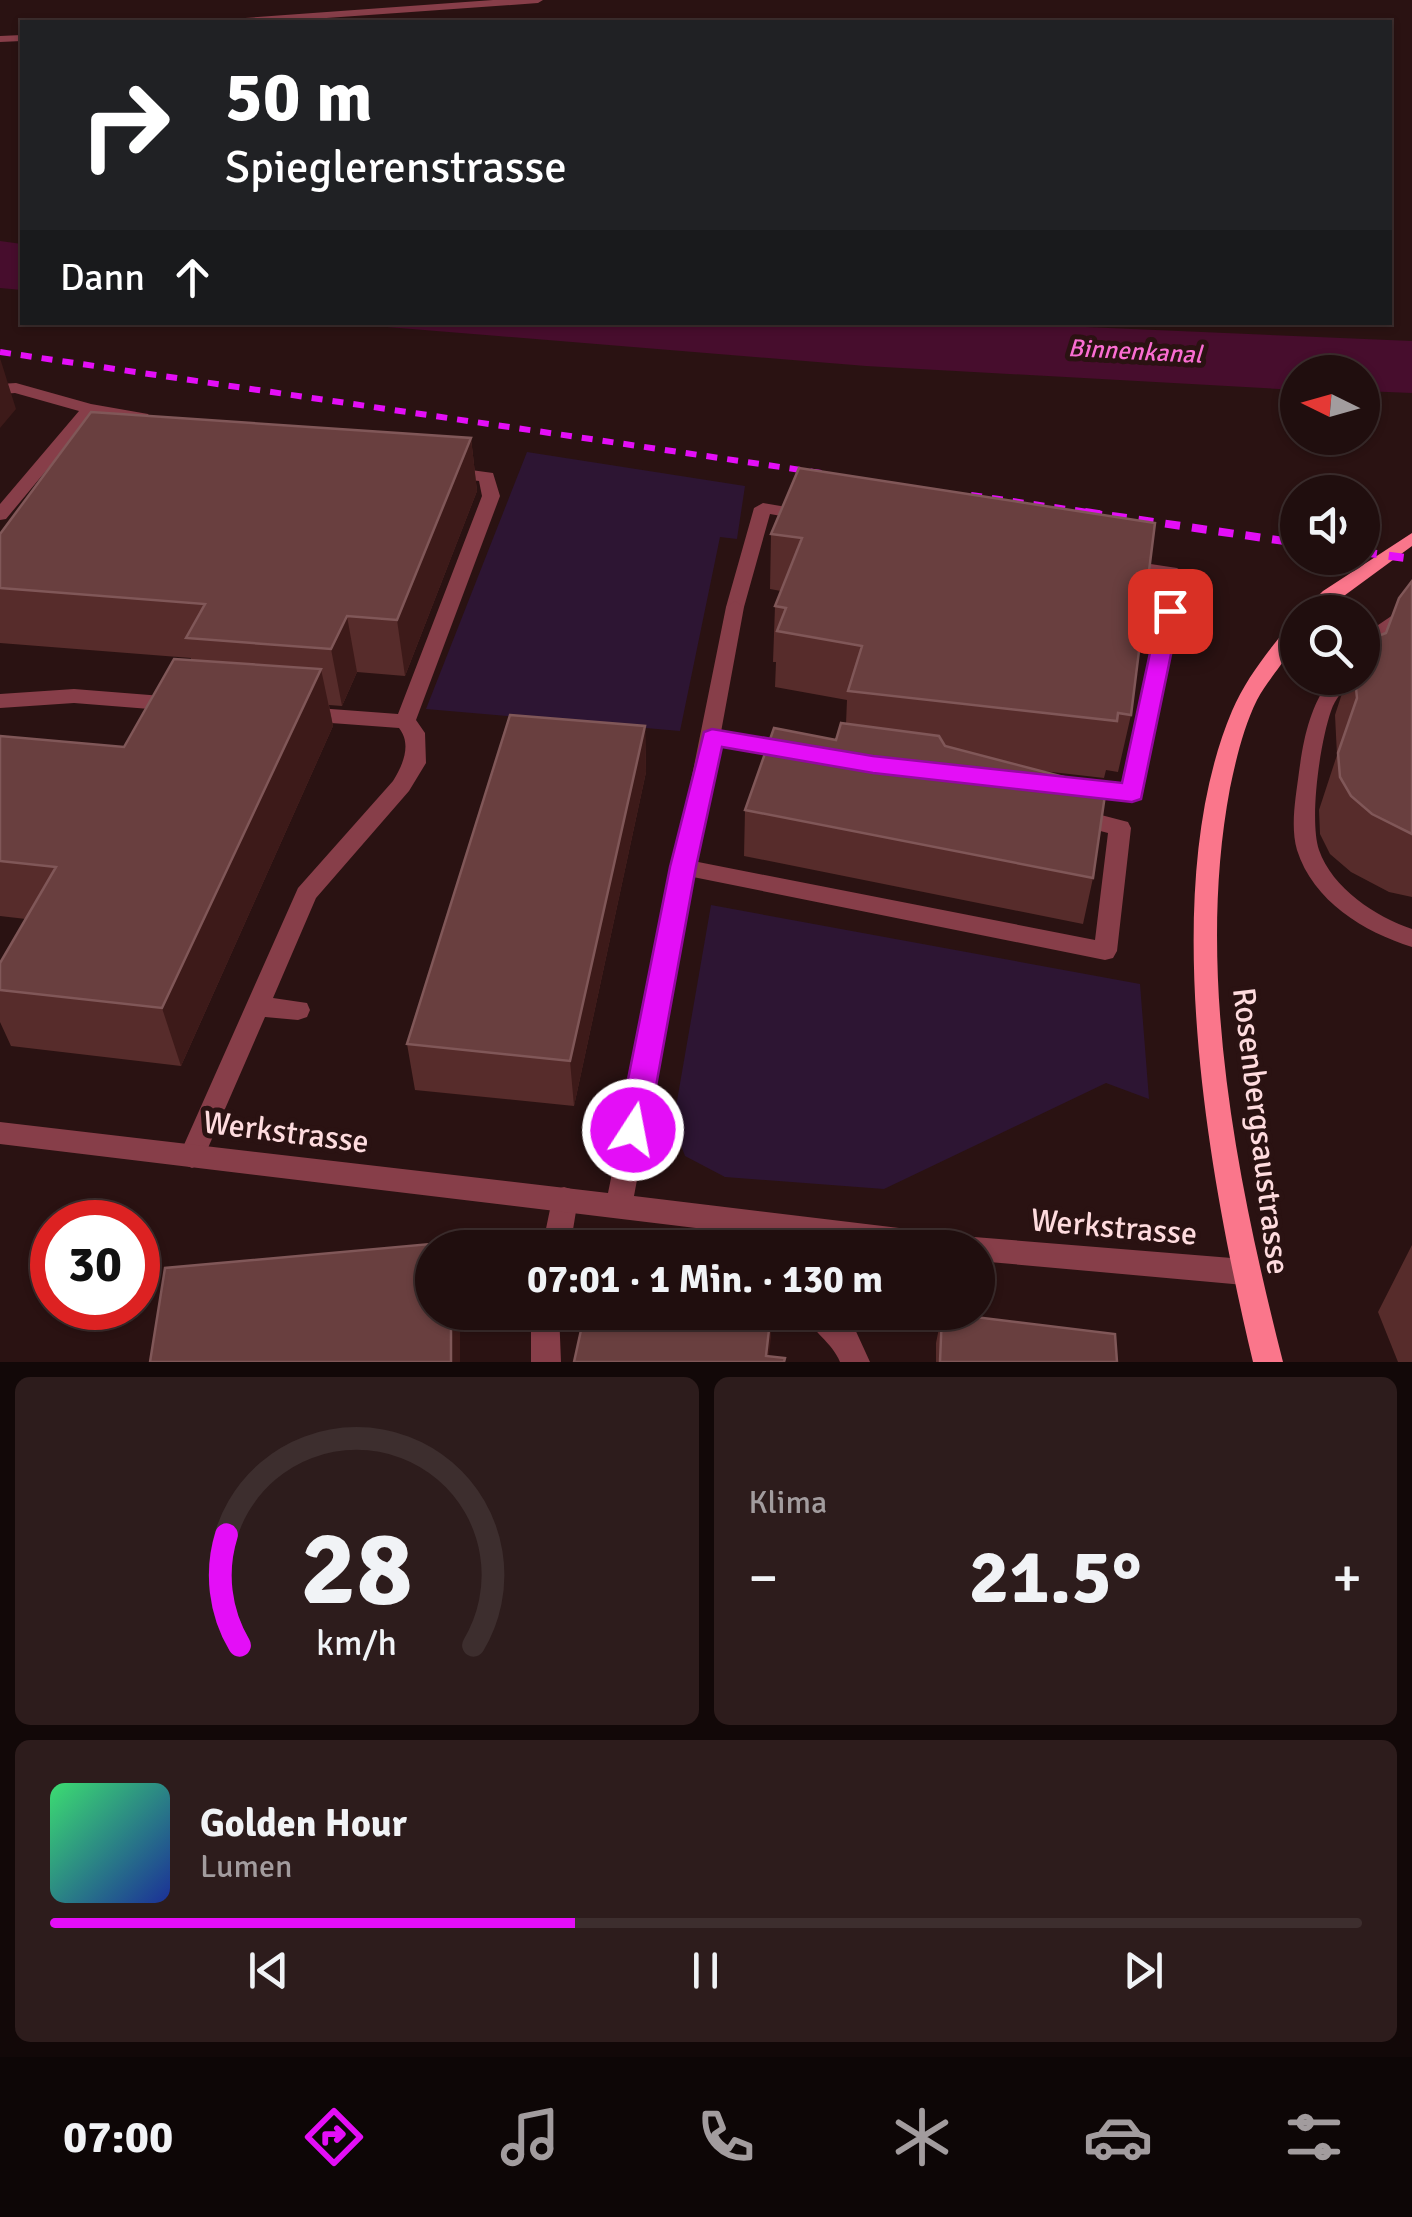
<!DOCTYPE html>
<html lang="de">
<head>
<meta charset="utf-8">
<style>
	body { margin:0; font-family:Signika,sans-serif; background:#2d1c1c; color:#f1f3f6; height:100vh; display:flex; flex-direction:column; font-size:38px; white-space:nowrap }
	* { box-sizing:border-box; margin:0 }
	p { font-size:32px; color:#a29c9e }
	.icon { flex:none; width:55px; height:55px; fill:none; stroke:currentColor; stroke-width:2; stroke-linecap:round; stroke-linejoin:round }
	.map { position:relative; height:1362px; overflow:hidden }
	.drawer { display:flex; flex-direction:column; gap:15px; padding:15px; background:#120808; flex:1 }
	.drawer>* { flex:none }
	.hud { position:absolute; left:20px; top:20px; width:1372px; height:305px; border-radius:0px; box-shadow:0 2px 8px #0004,0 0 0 2px #3d2e2e; background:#202124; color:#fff; overflow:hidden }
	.needle { width:65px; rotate:275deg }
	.fabs { position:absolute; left:1280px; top:355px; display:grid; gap:20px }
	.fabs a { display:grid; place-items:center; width:100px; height:100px; border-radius:50%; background:#200e0e; box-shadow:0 2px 8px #0004,0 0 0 2px #3d2e2e; font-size:50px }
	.speed { position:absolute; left:30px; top:1200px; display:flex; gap:20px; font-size:50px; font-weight:700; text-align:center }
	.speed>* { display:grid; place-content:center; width:130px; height:130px; border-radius:50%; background:#200e0e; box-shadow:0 2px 8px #0004,0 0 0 2px #3d2e2e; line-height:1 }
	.speed .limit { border:15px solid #d22; background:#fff; color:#111 }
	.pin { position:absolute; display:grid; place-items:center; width:85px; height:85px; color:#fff; margin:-42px; border-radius:20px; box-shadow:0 5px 15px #0006 }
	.me { position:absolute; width:110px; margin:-55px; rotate:11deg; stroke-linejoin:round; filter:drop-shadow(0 0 8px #0008) }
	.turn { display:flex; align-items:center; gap:35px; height:210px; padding:0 40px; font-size:45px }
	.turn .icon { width:130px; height:130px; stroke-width:2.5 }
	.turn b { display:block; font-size:70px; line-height:85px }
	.then { display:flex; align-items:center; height:95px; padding:0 40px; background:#0003; gap:20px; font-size:38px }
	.big { font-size:75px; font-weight:700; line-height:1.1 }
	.drawer .card { flex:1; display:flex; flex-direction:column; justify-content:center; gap:15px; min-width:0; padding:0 35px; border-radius:15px; background:#2d1c1c }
	.drawer .dial { align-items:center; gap:0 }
	.dial svg { height:260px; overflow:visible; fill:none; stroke:#3d2e2e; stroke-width:7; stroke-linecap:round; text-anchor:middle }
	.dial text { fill:#f1f3f6; stroke:none }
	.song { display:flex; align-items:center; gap:30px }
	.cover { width:120px; height:120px; border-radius:15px; background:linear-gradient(135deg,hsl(140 70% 55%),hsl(230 70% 35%)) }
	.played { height:10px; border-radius:5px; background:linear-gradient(90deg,#e40ef7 40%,#3d2e2e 40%) }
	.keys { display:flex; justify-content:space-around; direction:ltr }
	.heat { display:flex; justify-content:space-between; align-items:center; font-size:55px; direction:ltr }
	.drawer .tiles { flex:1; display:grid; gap:15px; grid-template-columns:1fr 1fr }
	.card:last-child { grid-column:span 2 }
	.trip { position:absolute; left:415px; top:1230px; width:580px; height:100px; border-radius:50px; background:#200e0e; box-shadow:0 2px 8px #0004,0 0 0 2px #3d2e2e; font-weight:700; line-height:100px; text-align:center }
	.menu { display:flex; height:160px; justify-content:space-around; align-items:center; background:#0d0606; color:#a29c9e }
	.menu .icon { width:70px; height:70px }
	.menu .active { color:#e40ef7 }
	.menu b { font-size:45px; color:#f1f3f6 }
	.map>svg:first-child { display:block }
	.green { fill:#2d1533 }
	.water { fill:#470d2d }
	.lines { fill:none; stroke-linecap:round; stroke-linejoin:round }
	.lane { fill:#873e49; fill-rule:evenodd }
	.street { fill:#873e49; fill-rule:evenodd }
	.secondary { fill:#fa768b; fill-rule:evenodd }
	.rail-far1 { stroke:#e40ef7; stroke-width:6; stroke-dasharray:11 10; stroke-linecap:butt }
	.rail { stroke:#e40ef7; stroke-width:8; stroke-dasharray:15 12; stroke-linecap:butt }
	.wall { fill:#572c2b }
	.shaded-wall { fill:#3d1a19 }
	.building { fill:#693f3f; stroke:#805758; stroke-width:2.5 }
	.route { fill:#e40ef7; stroke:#9409a1; stroke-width:2.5 }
	.labels { text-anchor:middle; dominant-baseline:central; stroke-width:10; stroke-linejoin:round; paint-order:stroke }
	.far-water-label { font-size:25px; font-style:italic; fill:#fa6dd2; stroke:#2a1212 }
	.near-street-label { font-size:32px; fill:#fedbde; stroke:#2a1212 }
</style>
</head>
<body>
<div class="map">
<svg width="1412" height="1362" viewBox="0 0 1412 1362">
	<rect width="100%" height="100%" fill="#2a1212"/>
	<path class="green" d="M527,452L745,486L737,539L720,537L680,731L426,709Z
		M711,905L1140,984L1149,1099L1106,1083L884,1189L725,1177L685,1156L673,1124Z"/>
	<path class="water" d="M0,241L22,244V290L0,288Z
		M971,322L1412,341V393L1363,391L1362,372H1298L1297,390L866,366L338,323Z"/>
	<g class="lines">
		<path class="lane" d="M16,383L91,404L148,414L150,417L142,422L93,414L6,519L0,520V504L79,411L15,393L0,394V384Z
			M449,467L493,473L500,496L416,720L425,733L426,763L409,791L316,898L273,998L307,1003L310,1010L307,1017L298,1020L265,1017L201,1164L192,1168L183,1164L179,1156L298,888L393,781C403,765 412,744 399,728L304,721L294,714L304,707L398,714L482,496L479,481L443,476L440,472Z
			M763,503L804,510L813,515L804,520L770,514L744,607L735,613L728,611L726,607L754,508Z
			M1124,560L1177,568L1186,574L1143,793L1140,798L1132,801L1079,795L1071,792L1068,787L1071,782L1079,779L1123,784L1167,578L1117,570L1115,566L1117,562Z
			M1412,602V617L1362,652V636Z
			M1331,678H1351C1344,689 1335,699 1331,711C1320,743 1309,819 1319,850C1332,888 1376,917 1412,929V947C1364,932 1313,901 1297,850C1290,826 1296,796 1299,772C1304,736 1310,707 1331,678Z
			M74,689L175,697L185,704L175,711L74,703L0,708V694Z
			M1078,809L1128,822L1131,828L1117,951L1113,958L1105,960L683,875L675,873L672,867L675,861L683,859L1095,940L1108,833L1070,823L1067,817L1070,811Z
			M564,1187L574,1190L578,1199L570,1248H542L554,1190Z
			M531,1312H559L561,1362H531Z
			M803,1312H838L854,1327L870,1362H840C832,1342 812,1332 803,1312Z"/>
		<path class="street" d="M493,0H543L538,3L270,22H226L231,19Z
			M22,35V41L0,42V36Z
			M735,601L744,607L721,732L792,744L802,751L792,758L718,746L634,1196L974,1237L1244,1259L1254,1263L1258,1272L1254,1281L1244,1285L978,1261V1248H861L0,1144V1122L608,1193L726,607Z"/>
		<path class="secondary" d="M1412,533V546L1322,612H1302L1323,591Z
			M1298,621C1298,652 1271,673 1257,700C1244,726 1236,759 1230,788C1195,974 1237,1181 1283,1362H1253C1209,1177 1156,891 1232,711C1246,678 1269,650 1291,623Z"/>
		<path class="rail-far1" d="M0,352L828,474
			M971,495L1102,514"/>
		<path class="rail" d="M1085,512L1298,543
			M1362,552L1412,559"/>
	</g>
	<path class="wall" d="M471,438L477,491L405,676L357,672L342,706L329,705L333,726L181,1066L11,1046L0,1022V963L26,919L0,916V736L124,747L191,660V658L0,643V534Z
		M799,468L1131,715L1118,772L1106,770L1104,778L1043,771L1093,878L1083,924L744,856L745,810L836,740L846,724L847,700L775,687L776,662H773L775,606L781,591L770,589L771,534Z
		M1412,581V897L1389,892L1351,872L1330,854L1320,834L1319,810L1337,755L1335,715L1347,678H1362Z
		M645,726L646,772L574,1106L415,1090L407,1044Z
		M1412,1245V1362H1398L1378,1312Z
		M942,1313L1117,1362H936V1343Z"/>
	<path class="shaded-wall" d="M0,358L16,409L0,428Z
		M471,438L477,491L405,676L397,620Z
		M347,616L357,672L342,706L331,649Z
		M321,669L333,726L181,1066L162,1008Z
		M645,726L646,772L574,1106L570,1061Z
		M451,1312H460V1362H451Z
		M771,1312V1338L768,1362H766Z"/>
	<path class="building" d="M91,412L471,438L397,620L347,616L331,649L186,638L205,604L0,588V534Z
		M799,468L1155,523L1131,715L1118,713L1117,721L848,691L862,646L777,631L786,608L775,606L802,538L771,534Z
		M1412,581V834L1372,814L1351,796L1340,777L1338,753L1357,698L1355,678H1362V642L1386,633L1399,598Z
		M174,659L321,669L162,1008L0,990V963L56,867L0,861V736L124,747Z
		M510,715L645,726L570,1061L407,1044Z
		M841,723L939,736L945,746L1106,788L1093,878L745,810L774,728L836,740Z
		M452,1242V1248H432V1312H451V1362H150L165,1268Z
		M585,1312H771L766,1356L785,1358L784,1362H574Z
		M942,1313L1115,1334L1117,1362H940Z"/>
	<path class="route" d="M1170,604L1180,611L1141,799L1132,802L873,773L722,747L696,867L648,1130L644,1140L633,1143L623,1140L618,1130L670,867L704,732L712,729L873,756L1122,783L1159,611Z"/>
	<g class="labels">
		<g class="far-water-label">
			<text transform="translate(1135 351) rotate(3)">Binnenkanal</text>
		</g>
		<g class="near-street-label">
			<text transform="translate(1261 1131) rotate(83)">Rosenbergsaustrasse</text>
			<text transform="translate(286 1132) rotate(7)">Werkstrasse</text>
			<text transform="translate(1114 1227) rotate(5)">Werkstrasse</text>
		</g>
	</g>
</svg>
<div class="fabs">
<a><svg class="needle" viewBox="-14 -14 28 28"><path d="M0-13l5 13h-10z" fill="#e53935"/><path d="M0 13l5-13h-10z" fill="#a29c9e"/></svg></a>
<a><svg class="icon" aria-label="sound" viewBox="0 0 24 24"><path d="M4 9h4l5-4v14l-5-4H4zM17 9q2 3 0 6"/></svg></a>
<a><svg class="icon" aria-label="search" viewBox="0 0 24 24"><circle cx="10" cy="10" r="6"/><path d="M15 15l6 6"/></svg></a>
</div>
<div class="speed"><div class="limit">30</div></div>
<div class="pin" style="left:1170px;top:611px;background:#d93025"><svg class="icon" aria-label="arrive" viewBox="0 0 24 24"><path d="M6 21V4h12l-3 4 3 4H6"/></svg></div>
<svg class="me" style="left:633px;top:1130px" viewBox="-20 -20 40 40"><circle r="17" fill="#e40ef7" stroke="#fff" stroke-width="3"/><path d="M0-11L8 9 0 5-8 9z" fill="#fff"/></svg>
<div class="trip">07:01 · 1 Min. · 130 m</div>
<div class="hud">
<div class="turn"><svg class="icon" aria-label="right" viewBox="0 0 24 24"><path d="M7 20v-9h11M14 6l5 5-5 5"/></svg><div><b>50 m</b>Spieglerenstrasse</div></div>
<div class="then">Dann<svg class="icon" aria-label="ahead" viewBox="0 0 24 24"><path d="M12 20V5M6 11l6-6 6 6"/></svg></div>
</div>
</div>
<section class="drawer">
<div class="tiles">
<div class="card dial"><svg viewBox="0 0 100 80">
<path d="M14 69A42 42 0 1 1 86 69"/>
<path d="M14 69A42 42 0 0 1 10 35" stroke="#e40ef7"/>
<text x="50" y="56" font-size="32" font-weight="700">28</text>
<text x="50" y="72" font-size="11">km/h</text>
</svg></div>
<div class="card"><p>Klima</p>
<div class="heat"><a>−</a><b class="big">21.5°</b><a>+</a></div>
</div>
<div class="card">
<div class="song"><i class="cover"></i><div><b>Golden Hour</b><p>Lumen</p></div></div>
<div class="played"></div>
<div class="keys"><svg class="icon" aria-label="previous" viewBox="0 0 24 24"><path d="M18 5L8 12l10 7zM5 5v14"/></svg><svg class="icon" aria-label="pause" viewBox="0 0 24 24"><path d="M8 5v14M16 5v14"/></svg><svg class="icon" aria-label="next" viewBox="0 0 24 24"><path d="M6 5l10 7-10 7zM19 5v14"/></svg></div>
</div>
</div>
</section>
<nav class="menu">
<b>07:00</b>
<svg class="icon active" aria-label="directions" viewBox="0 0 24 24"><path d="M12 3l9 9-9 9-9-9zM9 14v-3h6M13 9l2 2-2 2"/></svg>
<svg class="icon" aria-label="music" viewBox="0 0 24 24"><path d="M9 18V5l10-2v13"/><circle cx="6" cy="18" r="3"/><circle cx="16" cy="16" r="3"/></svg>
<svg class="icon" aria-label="phone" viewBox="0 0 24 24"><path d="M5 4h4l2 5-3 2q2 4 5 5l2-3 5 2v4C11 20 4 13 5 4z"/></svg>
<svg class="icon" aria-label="climate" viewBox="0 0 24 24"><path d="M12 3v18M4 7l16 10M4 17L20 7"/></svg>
<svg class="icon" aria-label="car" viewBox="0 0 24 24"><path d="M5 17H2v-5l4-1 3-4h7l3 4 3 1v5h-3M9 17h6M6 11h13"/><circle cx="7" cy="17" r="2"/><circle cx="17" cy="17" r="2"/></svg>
<svg class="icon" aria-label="filters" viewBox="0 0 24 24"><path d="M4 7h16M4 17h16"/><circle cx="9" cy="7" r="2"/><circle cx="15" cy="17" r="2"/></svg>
</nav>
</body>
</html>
